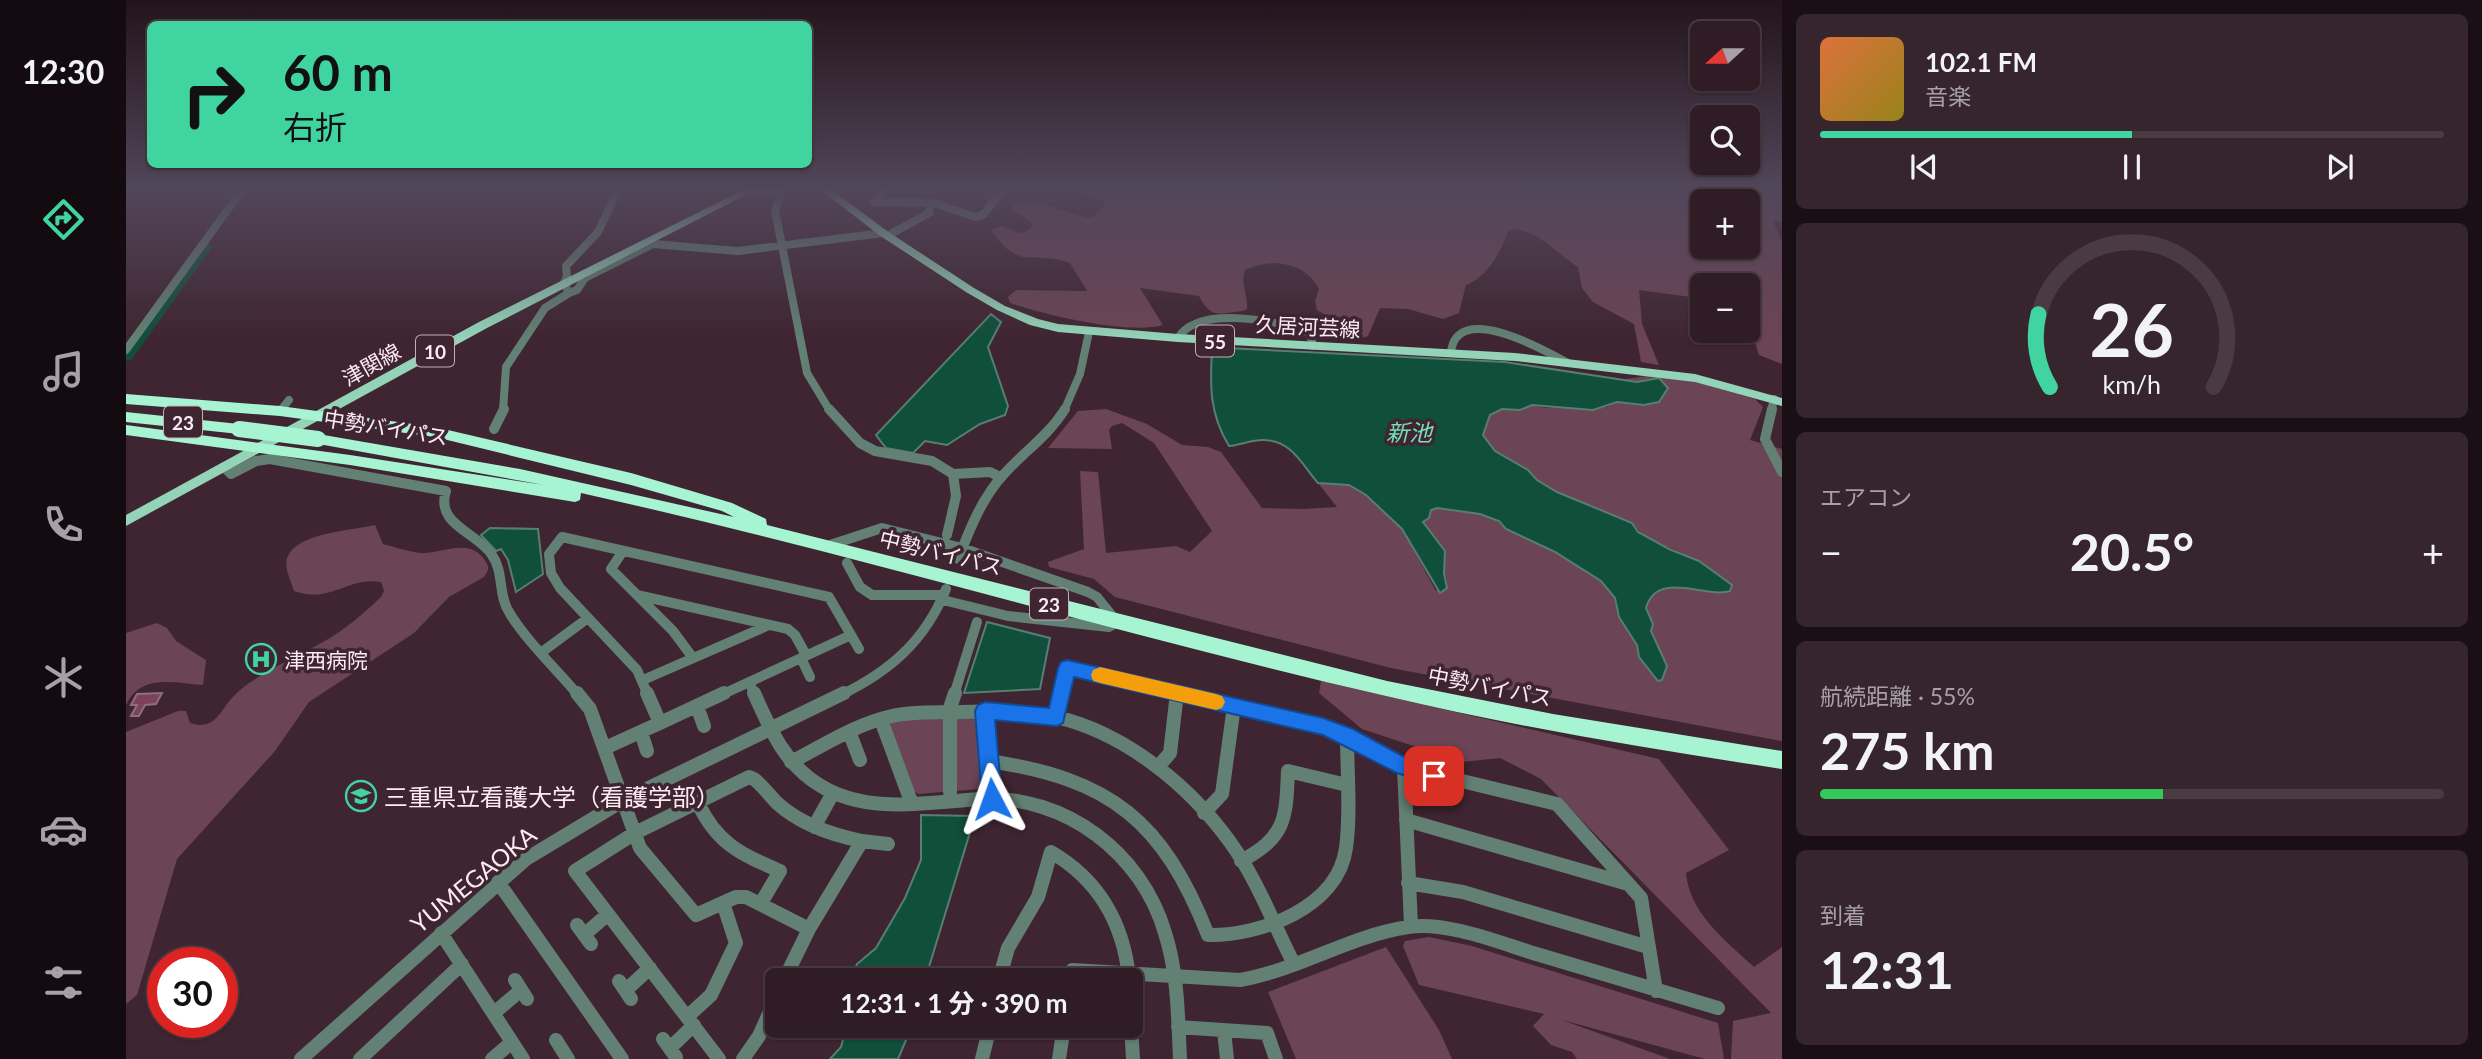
<!DOCTYPE html>
<html lang="ja">
<head>
<meta charset="utf-8">
<style>
	body { margin:0; font-family:Lato,"Noto Sans JP",sans-serif; background:#37252d; color:#f1f3f6; height:100vh; display:flex; flex-direction:column; font-size:26px; white-space:nowrap }
	* { box-sizing:border-box; margin:0 }
	p { font-size:23px; color:#a7a1a7 }
	.icon { flex:none; width:38px; height:38px; fill:none; stroke:currentColor; stroke-width:2; stroke-linecap:round; stroke-linejoin:round }
	.map { position:relative; flex:1; overflow:hidden }
	.sheet { display:flex; flex-direction:column; gap:14px; padding:14px; background:#1a0f14; width:700px }
	.sheet>* { flex:none }
	.hud { position:absolute; left:21px; top:21px; width:665px; height:147px; border-radius:10px; box-shadow:0 2px 5px #0004,0 0 0 2px #4a3a42; background:#40d4a1; color:#111; overflow:hidden }
	.needle { width:46px; rotate:249deg }
	.controls { position:absolute; left:1564px; top:21px; display:grid; gap:14px }
	.controls a { display:grid; place-items:center; width:70px; height:70px; border-radius:10px; background:#2f1c25; box-shadow:0 2px 5px #0004,0 0 0 2px #4a3a42; font-size:35px }
	.speed { position:absolute; left:21px; top:947px; display:flex; gap:14px; font-size:35px; font-weight:700; text-align:center }
	.speed>* { display:grid; place-content:center; width:91px; height:91px; border-radius:50%; background:#2f1c25; box-shadow:0 2px 5px #0004,0 0 0 2px #4a3a42; line-height:1 }
	.speed .limit { border:10px solid #d22; background:#fff; color:#111 }
	.pin { position:absolute; display:grid; place-items:center; width:60px; height:60px; color:#fff; margin:-30px; border-radius:14px; box-shadow:0 4px 10px #0006 }
	.me { position:absolute; width:77px; margin:-38px; rotate:356deg; stroke-linejoin:round; filter:drop-shadow(0 0 5px #0008) }
	.turn { display:flex; align-items:center; gap:24px; height:147px; padding:0 21px; font-size:32px }
	.turn .icon { width:91px; height:91px; stroke-width:2.5 }
	.turn b { display:block; font-size:49px; line-height:60px }
	.big { font-size:52px; font-weight:700; line-height:1.1 }
	.sheet .card { flex:1; display:flex; flex-direction:column; justify-content:center; gap:10px; min-width:0; padding:0 24px; border-radius:10px; background:#37252d }
	.sheet .dial { align-items:center; gap:0 }
	.dial svg { height:182px; overflow:visible; fill:none; stroke:#4a3a42; stroke-width:7; stroke-linecap:round; text-anchor:middle }
	.dial text { fill:#f1f3f6; stroke:none }
	.song { display:flex; align-items:center; gap:21px }
	.cover { width:84px; height:84px; border-radius:10px; background:linear-gradient(135deg,hsl(20 70% 55%),hsl(50 70% 35%)) }
	.played { height:7px; border-radius:4px; background:linear-gradient(90deg,#40d4a1 50%,#4a3a42 50%) }
	.keys { display:flex; justify-content:space-around; direction:ltr }
	.heat { display:flex; justify-content:space-between; align-items:center; font-size:38px; direction:ltr }
	.charge { height:10px; border-radius:5px; background:linear-gradient(90deg,#34c759 55%,#4a3a42 0) }
	.trip { position:absolute; left:639px; top:968px; width:378px; height:70px; border-radius:10px; background:#2f1c25; box-shadow:0 2px 5px #0004,0 0 0 2px #4a3a42; font-weight:700; line-height:70px; text-align:center }
	main { display:flex; flex:1; min-height:0 }
	.tab-bar { display:flex; flex-direction:column; width:126px; justify-content:space-around; align-items:center; background:#130b0f; color:#a7a1a7 }
	.tab-bar .icon { width:49px; height:49px }
	.tab-bar .on { color:#40d4a1 }
	.tab-bar b { font-size:32px; color:#f1f3f6 }
	.map>svg:first-child { display:block }
	.green { fill:#6b4455; fill-rule:evenodd }
	.water { fill:#104f3a; stroke:#577e71; stroke-width:2 }
	.lines { fill:none; stroke-linecap:round; stroke-linejoin:round }
	.river { fill:#104f3a; fill-rule:evenodd }
	.building { fill:#7d415d; stroke:#8e6f7c; stroke-width:2 }
	.minor-far2 { stroke:#628073; stroke-width:8 }
	.minor-far1 { stroke:#628073; stroke-width:10 }
	.minor { stroke:#628073; stroke-width:14 }
	.major { fill:#93d3b7; fill-rule:evenodd }
	.highway { fill:#a6f4d2; fill-rule:evenodd }
	.highway-bridge { stroke:#a6f4d2; stroke-width:16 }
	.route { fill:#1a73e8; stroke:#114b97; stroke-width:2 }
	.slow { fill:#f59e0b }
	.labels { text-anchor:middle; dominant-baseline:central; stroke-width:7; stroke-linejoin:round; paint-order:stroke }
	.shield { fill:#3f2531; stroke:#c4b0b8; stroke-width:2 }
	.shield-label { font-size:19px; font-weight:bold; fill:#fdebf2 }
	.street-label { font-size:21px; fill:#fdebf2; stroke:#3f2531 }
	.poi-label { font-size:21px; fill:#fdebf2; stroke:#3f2531; text-anchor:start }
	.water-label { font-size:23px; font-style:italic; fill:#73e1b6; stroke:#3f2531 }
	.near-poi-label { font-size:24px; fill:#fdebf2; stroke:#3f2531; text-anchor:start }
	.near-street-label { font-size:24px; fill:#fdebf2; stroke:#3f2531 }
</style>
</head>
<body>
<main>
<nav class="tab-bar">
<b>12:30</b>
<svg class="icon on" aria-label="directions" viewBox="0 0 24 24"><path d="M12 3l9 9-9 9-9-9zM9 14v-3h6M13 9l2 2-2 2"/></svg>
<svg class="icon" aria-label="music" viewBox="0 0 24 24"><path d="M9 18V5l10-2v13"/><circle cx="6" cy="18" r="3"/><circle cx="16" cy="16" r="3"/></svg>
<svg class="icon" aria-label="phone" viewBox="0 0 24 24"><path d="M5 4h4l2 5-3 2q2 4 5 5l2-3 5 2v4C11 20 4 13 5 4z"/></svg>
<svg class="icon" aria-label="climate" viewBox="0 0 24 24"><path d="M12 3v18M4 7l16 10M4 17L20 7"/></svg>
<svg class="icon" aria-label="car" viewBox="0 0 24 24"><path d="M5 17H2v-5l4-1 3-4h7l3 4 3 1v5h-3M9 17h6M6 11h13"/><circle cx="7" cy="17" r="2"/><circle cx="17" cy="17" r="2"/></svg>
<svg class="icon" aria-label="filters" viewBox="0 0 24 24"><path d="M4 7h16M4 17h16"/><circle cx="9" cy="7" r="2"/><circle cx="15" cy="17" r="2"/></svg>
</nav>
<div class="map">
<svg width="1656" height="1059" viewBox="0 0 1656 1059">
	<rect width="100%" height="100%" fill="#3f2531"/>
	<path class="green" d="M949,190H1656V222L1647,221L1656,242V364L1633,355L1622,321V285H1577V302L1565,297L1513,290L1516,324L1533,365L1515,362L1508,324L1467,302L1456,288L1452,267C1432,255 1409,226 1383,230C1374,252 1363,276 1340,285L1333,313L1317,319L1282,309L1254,308L1242,336C1232,340 1215,342 1206,336C1210,321 1203,317 1191,310L1189,301L1193,289C1180,262 1144,257 1119,270C1114,281 1122,296 1121,309L1117,311C1092,313 1086,320 1073,296L1014,288L1037,325C1003,335 919,315 884,303L882,297L890,290L961,291L944,263C904,249 895,273 865,230L877,226C889,232 896,237 906,227L905,222L888,211L885,206L905,200L961,218L969,216L980,202ZM1622,201V247H1577V201Z
		M1520,376L1560,379L1629,399L1637,407L1624,440L1656,449V741L1265,668L989,597L968,579L923,567L922,562L958,549L954,471L972,472L980,553L1050,546L1064,552L1086,531L1028,443L996,423L986,426L983,430L986,449L922,448L952,411L980,409L1021,424L1056,445L1082,447L1095,452L1136,508L1176,509L1211,507L1192,483L1223,485L1240,495L1276,529L1310,591L1321,580L1318,573L1319,551L1297,522L1305,510L1311,508L1354,514L1373,521L1380,529L1429,552L1475,580L1489,598L1493,617L1511,645L1513,657L1532,644L1525,631L1527,623L1520,608C1528,581 1566,585 1588,593L1606,585C1595,577 1585,568 1574,562C1552,548 1521,544 1506,523L1431,492L1411,480L1402,470L1369,451L1357,435L1364,415L1376,408L1394,410L1406,405L1420,408L1438,406L1454,410L1481,407L1491,402L1518,405L1533,402L1541,390L1521,379L1511,382L1494,380Z
		M249,525L257,544C269,547 283,552 295,553C318,554 344,536 360,562C364,568 362,571 358,577L323,597L288,633L183,702L149,751L51,859L11,995L0,1004V732L52,711H60L64,723C89,731 93,712 106,698C127,673 185,652 213,632C228,622 242,609 255,597L258,591L255,582C222,576 205,604 168,591C165,581 158,568 161,558C171,532 225,531 249,525Z
		M31,623L41,628L50,641L80,660L77,685C49,683 15,673 0,705V633Z
		M1195,681L1533,759L1603,850L1560,873C1564,914 1599,940 1628,967L1656,947V1059H1605L1607,1021L1645,1013L1415,779L1374,758L1336,762L1236,729L1193,693Z
		M849,715L855,720L860,784L854,789L792,794L786,789L763,727L766,720Z
		M1303,937L1346,946L1592,1023L1598,1059H1579L1436,1020L1544,1059H1451L1446,1052L1425,1045L1407,1026L1418,1014L1293,985L1277,946L1279,941Z
		M1260,947L1313,1030L1326,1059H1170L1142,992Z"/>
	<path class="water" d="M865,314L875,322L862,347L882,406L879,415L854,424L821,445L799,441L787,453L760,448L750,435Z
		M1100,348L1379,362L1511,382L1533,378L1542,388L1533,402L1518,405L1491,402L1467,410L1406,405L1394,410L1376,409L1364,415L1357,435L1369,451L1402,470L1411,480L1431,492L1506,523L1512,532L1543,549L1573,561L1606,585L1604,591C1580,599 1531,569 1520,608L1527,624L1525,631L1541,666L1536,680L1532,681L1513,657L1511,645L1493,617L1489,598L1475,581L1429,552L1380,529L1373,521L1354,514L1311,508L1305,510L1303,518L1297,522L1319,551L1318,573L1321,588L1314,593L1276,529L1240,495L1223,485L1192,483C1176,465 1166,440 1137,440C1125,440 1114,445 1103,446C1083,413 1084,385 1086,350L1098,351L1100,356Z
		M364,528L412,529L417,574L390,592L382,560L375,549L370,551L355,535Z
		M861,622L924,638L914,689L838,693Z
		M795,815L849,816L799,980H725L731,964L750,948L779,898L795,860Z
		M721,1026H786L772,1059H704L715,1047Z"/>
	<g class="lines">
		<path class="river" d="M81,242L87,246L5,360L0,361V348L77,244Z"/>
	</g>
	<path class="building" d="M36,693L30,704L19,705L13,716H5L11,705H5L11,694Z"/>
	<g class="lines">
		<path class="minor-far2" d="M492,190L472,232L440,266L441,276L438,283L443,293L451,290L459,278L527,244L612,251L757,233
			M628,190L655,192L649,210L681,373L704,411
			M760,190L748,202L808,203L850,217L858,214L876,190
			M761,236L803,213L804,203
			M1052,338C1072,305 1145,321 1176,329L1184,334L1187,346
			M0,350L116,190
			M1325,352C1331,300 1420,351 1442,363
			M154,411L163,400
			M377,411L380,367L419,308L443,293
			M938,411L954,374L963,332
			M1645,411L1648,399"/>
		<path class="minor-far1" d="M703,409L734,443L749,451L806,461L827,474L864,472L874,477
			M1646,409L1639,439L1656,472
			M368,429L378,409
			M98,467L105,474L130,461L144,459L320,491C309,525 351,532 366,555C378,572 372,595 383,612C397,637 432,671 452,695
			M821,535L830,496L827,474
			M701,546L756,528L836,548L962,592L971,597L991,622L983,627L882,616L817,600
			M497,551L485,569L511,595
			M832,559C844,529 856,497 879,473C899,451 923,435 939,409
			M721,563L734,587L746,595H818
			M725,635L733,649
			M416,652L462,618
			M567,658L547,631L511,595L662,629L669,635L680,655
			M675,658L684,677
			M517,680L643,625
			M623,682L629,695
			M522,695L511,670L434,588L425,573L423,554L436,537L703,597L725,635L595,695
			M715,695C764,671 799,641 820,589
			M828,695L851,622
			M936,695L941,668L1060,695"/>
		<path class="minor" d="M451,693L464,709L514,848L570,915L610,897H620L683,929
			M521,693L534,723
			M628,693C644,729 659,765 695,786C742,815 804,802 856,799C939,795 1016,853 1039,933C1052,973 1052,1017 1054,1059
			M1052,693L1197,726L1221,735L1278,767L1431,804L1515,898L1530,991
			M571,706L578,726
			M859,711L866,799
			M931,717L936,693
			M755,720L786,804
			M534,723L598,693
			M515,732L521,751
			M724,734L734,760
			M479,748L534,723
			M863,761C985,779 1037,821 1082,935C1134,936 1212,908 1220,848C1225,813 1221,771 1221,735
			M665,762C698,745 730,724 766,716C789,711 813,713 835,712C867,711 900,710 930,717C999,733 1063,785 1104,842C1131,879 1147,923 1168,964
			M1032,767L1044,753L1051,693
			M1278,767L1285,926
			M824,792V708L829,693
			M572,803C591,844 615,854 654,871L635,903
			M1078,813L1096,794L1108,706
			M1280,820L1502,884
			M688,827L707,793
			M736,841L762,844
			M1115,861C1160,837 1160,819 1162,771L1221,785
			M372,882L496,1059
			M1282,883L1337,892L1522,947
			M451,925L465,944
			M315,933L397,1059
			M458,935L482,914
			M389,980L401,999
			M873,980L882,948L912,897L925,852C973,880 997,922 1003,977
			M945,980L946,970L1114,980C1172,970 1223,936 1282,927C1319,921 1372,942 1407,953C1469,971 1530,990 1592,1008
			M493,981L505,999
			M500,990L524,968
			M1004,1009L1007,1059
			M368,1013L395,990
			M561,1017L585,995L610,943L597,903
			M1052,1027L1141,1033L1150,1059
			M1098,1031L1101,1059
			M537,1039L550,1057
			M430,1040L442,1059
			M544,1048L568,1025
			M175,1059L400,859L498,800L718,693
			M234,1059L336,964
			M366,1059L386,1042
			M593,1059L449,871L509,833L623,777L628,779C637,786 643,795 651,803C674,824 706,835 736,841L683,929L658,980
			M617,1059L633,1036L651,996
			M856,1059L864,1026
			M933,1059L938,1026"/>
		<path class="major" d="M617,190H629L361,328L0,526V515L353,322Z
			M695,190H706L761,231L848,288L879,306L912,319L932,324L1052,334L1389,353L1569,374L1656,398V406L1569,382L1389,361L1052,342L932,332L904,325L871,310L840,292L753,235Z"/>
		<path class="highway" d="M0,394L154,406L309,427L505,473L606,503L640,519L641,525L1261,681L1427,714L1656,751V769C1523,749 1391,727 1260,696C991,634 726,553 455,493L454,500L449,502L224,465L0,435V425L224,455L418,485L187,443L185,439L192,434L394,469L608,517L596,511L505,485L309,437L154,416L0,404Z
			M0,412L113,424L120,429L113,434L0,422Z"/>
		<path class="highway-bridge" d="M113,429L192,439"/>
	</g>
	<linearGradient id="sky" x2="0" y2="1"><stop stop-color="#23141b"/><stop offset="0.56" stop-color="#52465a"/><stop offset="1" stop-color="#52465a" stop-opacity="0"/></linearGradient>
	<rect width="1656" height="338" fill="url(#sky)"/>
	<path class="route" d="M941,660L1197,718L1227,729L1282,759L1315,769L1318,776L1315,782L1308,785L1271,773L1197,735L948,677L937,723L931,726L869,720L876,799L873,805L866,808L859,805L856,799L849,711L852,705L859,702L923,708L932,668L935,662Z"/>
	<path class="slow" d="M974,667L1090,694L1096,696L1099,702L1096,708L1090,710L974,683L967,681L965,675L967,670Z"/>
	<defs>
		<g id="hospital-ring" transform="scale(1.575)"><circle r="9.5" fill="#3f2531" stroke="#40d4a1" stroke-width="1.5"/><path d="M-5-5h3v3.5h4V-5h3V5h-3V1.5h-4V5h-3Z" fill="#40d4a1"/></g>
		<g id="university-ring" transform="scale(1.575)"><circle r="9.5" fill="#3f2531" stroke="#40d4a1" stroke-width="1.5"/><path d="M0-5L7-2L0 1L-7-2ZM-4 1L0 2.5L4 1V4Q0 6-4 4Z" fill="#40d4a1"/></g>
	</defs>
	<g fill-rule="evenodd">
		<use href="#hospital-ring" x="135" y="659"/>
		<use href="#university-ring" x="235" y="796"/>
	</g>
	<g class="labels">
		<g class="shield">
			<rect x="1070" y="325.5" width="38" height="31" rx="5"/>
			<rect x="290" y="335.5" width="38" height="31" rx="5"/>
			<rect x="38" y="406.5" width="38" height="31" rx="5"/>
			<rect x="904" y="588.5" width="38" height="31" rx="5"/>
		</g>
		<g class="shield-label">
			<text x="1089" y="341">55</text>
			<text x="309" y="351">10</text>
			<text x="57" y="422">23</text>
			<text x="923" y="604">23</text>
		</g>
		<g class="street-label">
			<text transform="translate(1182 326) rotate(3)">久居河芸線</text>
			<text transform="translate(245 364) rotate(-29)">津関線</text>
			<text transform="translate(260 427) rotate(9)">中勢バイパス</text>
			<text transform="translate(815 552) rotate(14)">中勢バイパス</text>
			<text transform="translate(1364 686) rotate(11)">中勢バイパス</text>
		</g>
		<g class="poi-label">
			<text x="158" y="659">津西病院</text>
		</g>
		<g class="water-label">
			<text x="1283" y="432">新池</text>
		</g>
		<g class="near-poi-label">
			<text x="258" y="796">三重県立看護大学（看護学部）</text>
		</g>
		<g class="near-street-label">
			<text transform="translate(347 879) rotate(-39)">YUMEGAOKA</text>
		</g>
	</g>
</svg>
<div class="controls">
<a><svg class="needle" viewBox="-14 -14 28 28"><path d="M0-13l5 13h-10z" fill="#e53935"/><path d="M0 13l5-13h-10z" fill="#a7a1a7"/></svg></a>
<a><svg class="icon" aria-label="search" viewBox="0 0 24 24"><circle cx="10" cy="10" r="6"/><path d="M15 15l6 6"/></svg></a>
<a>+</a>
<a>−</a>
</div>
<div class="speed"><div class="limit">30</div></div>
<div class="pin" style="left:1308px;top:776px;background:#d93025"><svg class="icon" aria-label="arrive" viewBox="0 0 24 24"><path d="M6 21V4h12l-3 4 3 4H6"/></svg></div>
<svg class="me" style="left:866px;top:799px" viewBox="-20 -20 40 40"><path d="M0-17L14 15 0 8-14 15z" fill="#1a73e8" stroke="#fff" stroke-width="4"/></svg>
<div class="trip">12:31 · 1 分 · 390 m</div>
<div class="hud">
<div class="turn"><svg class="icon" aria-label="right" viewBox="0 0 24 24"><path d="M7 20v-9h11M14 6l5 5-5 5"/></svg><div><b>60 m</b>右折</div></div>
</div>
</div>
<section class="sheet">
<div class="card">
<div class="song"><i class="cover"></i><div><b>102.1 FM</b><p>音楽</p></div></div>
<div class="played"></div>
<div class="keys"><svg class="icon" aria-label="previous" viewBox="0 0 24 24"><path d="M18 5L8 12l10 7zM5 5v14"/></svg><svg class="icon" aria-label="pause" viewBox="0 0 24 24"><path d="M8 5v14M16 5v14"/></svg><svg class="icon" aria-label="next" viewBox="0 0 24 24"><path d="M6 5l10 7-10 7zM19 5v14"/></svg></div>
</div>
<div class="card dial"><svg viewBox="0 0 100 80">
<path d="M14 69A42 42 0 1 1 86 69"/>
<path d="M14 69A42 42 0 0 1 9 37" stroke="#40d4a1"/>
<text x="50" y="56" font-size="32" font-weight="700">26</text>
<text x="50" y="72" font-size="11">km/h</text>
</svg></div>
<div class="card"><p>エアコン</p>
<div class="heat"><a>−</a><b class="big">20.5°</b><a>+</a></div>
</div>
<div class="card"><p>航続距離 · 55%</p><b class="big">275 km</b><div class="charge"></div></div>
<div class="card"><p>到着</p><b class="big">12:31</b></div>
</section>
</main>
</body>
</html>
